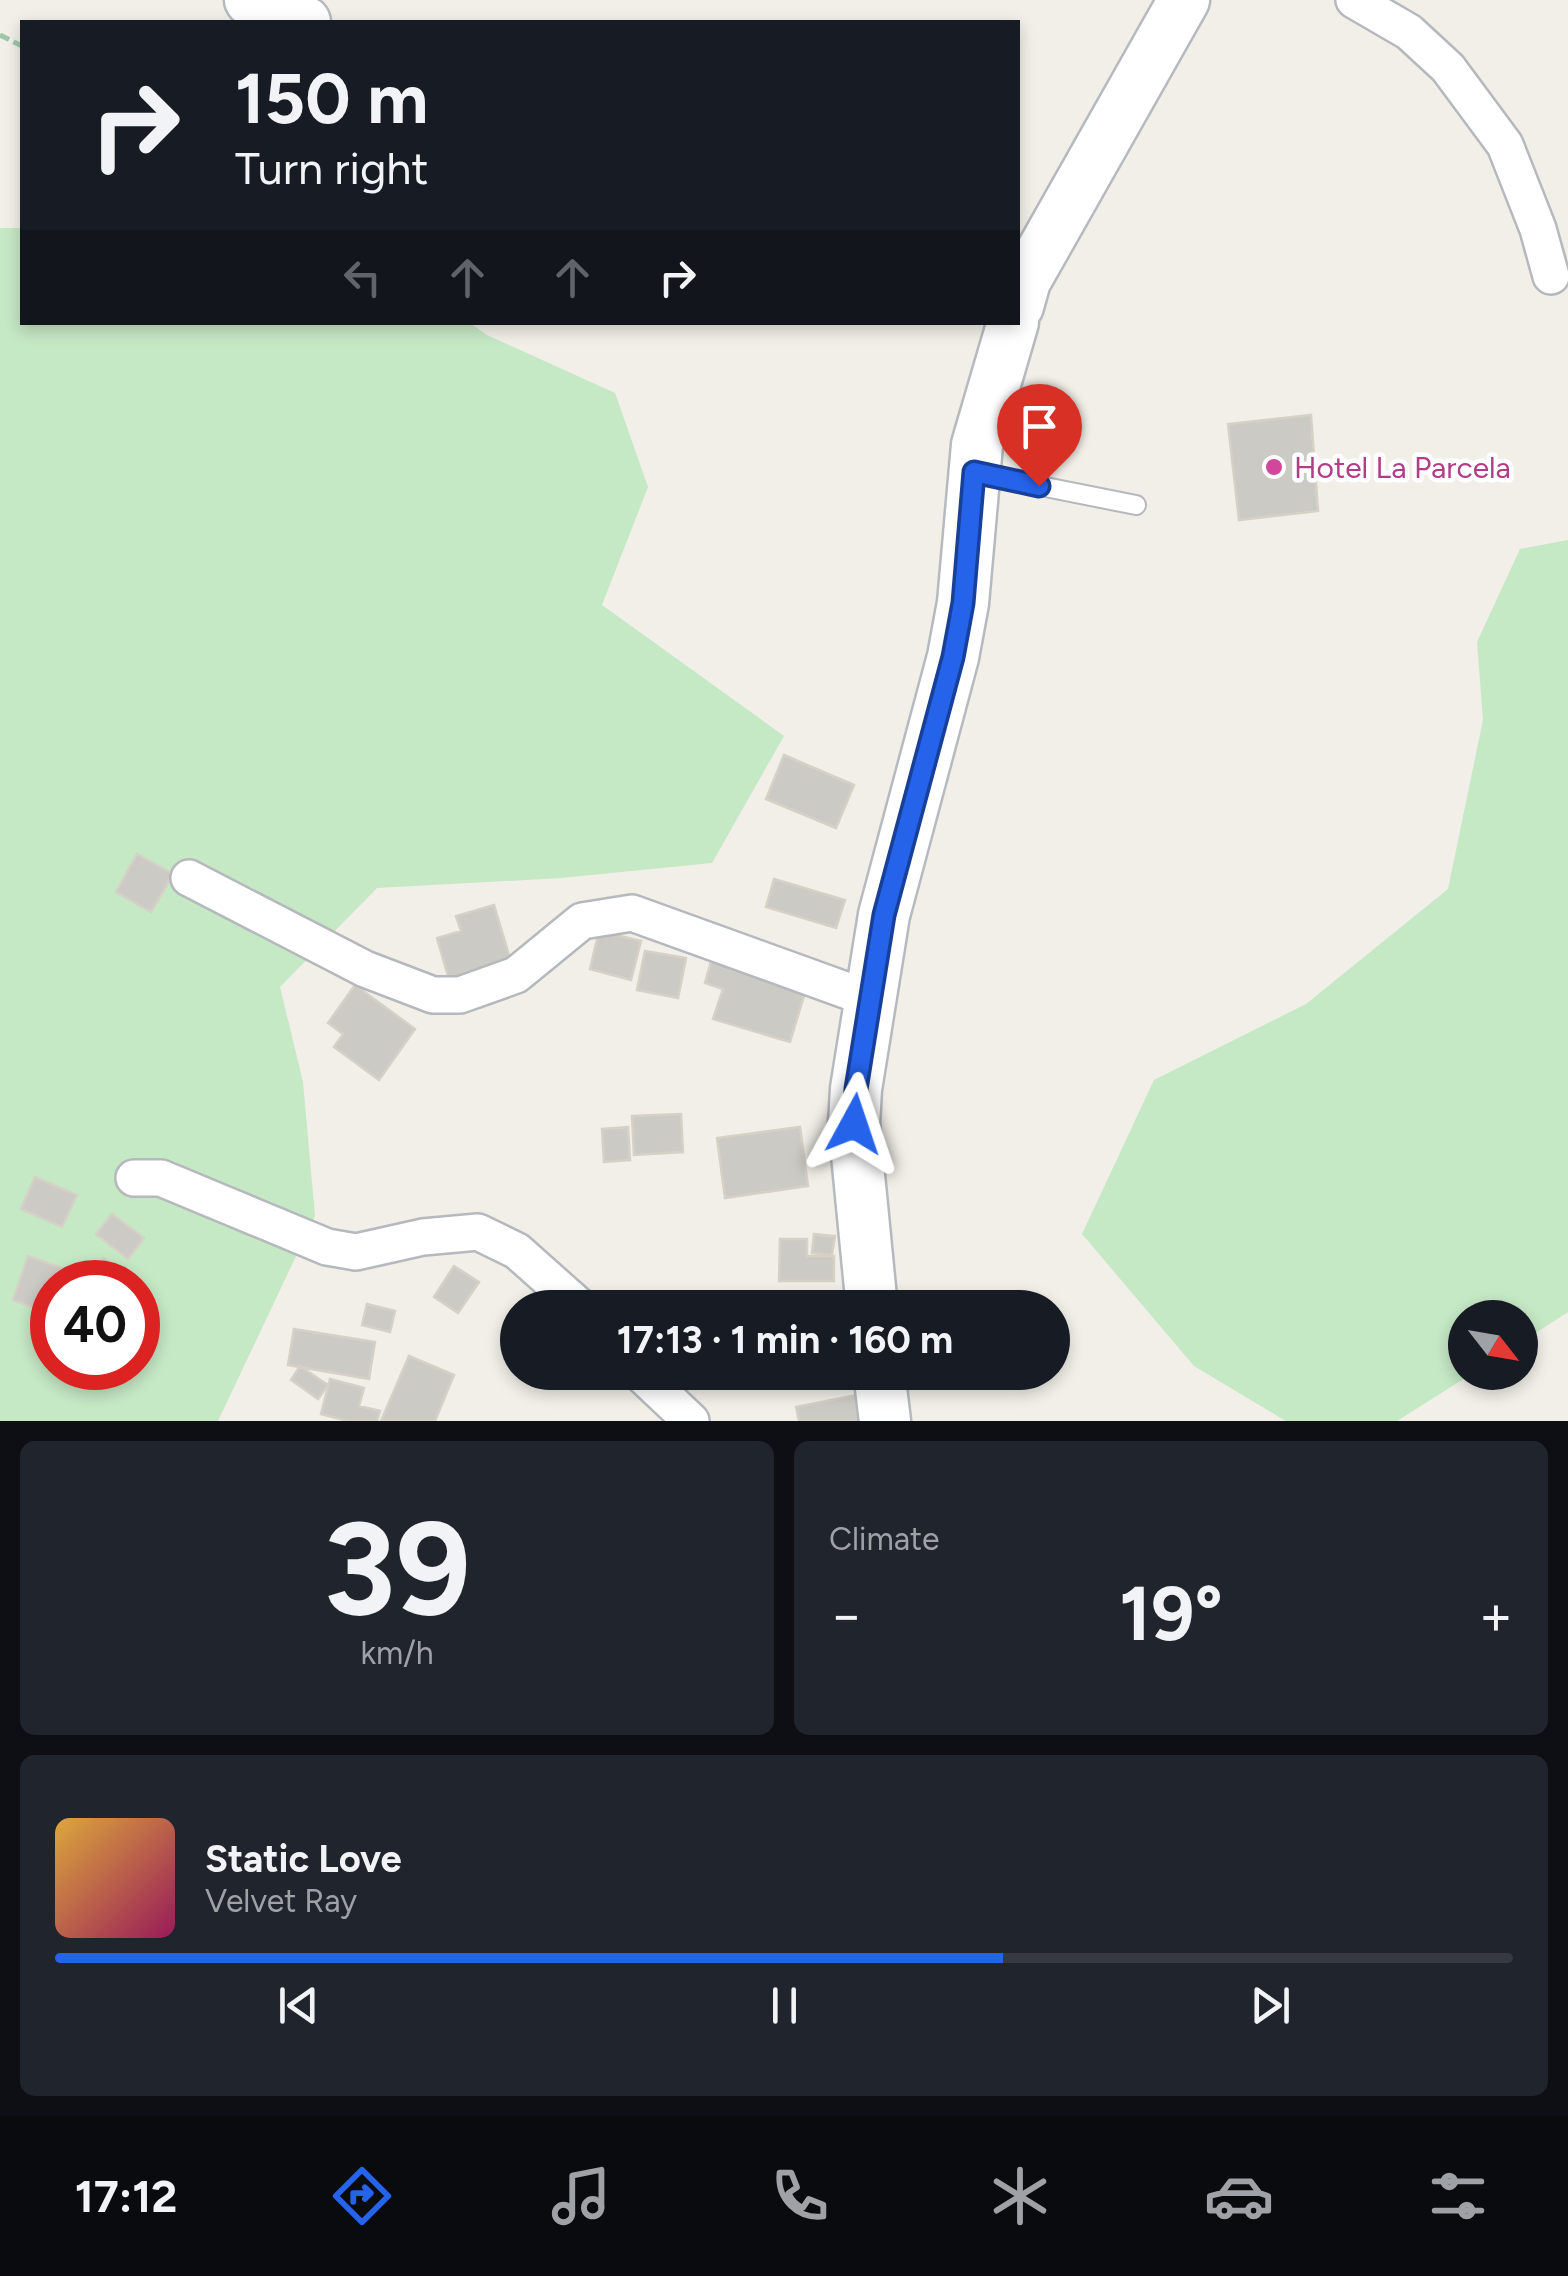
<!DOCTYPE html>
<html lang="en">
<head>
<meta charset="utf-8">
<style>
	body { margin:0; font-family:Figtree,sans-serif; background:#20242c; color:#f1f3f6; height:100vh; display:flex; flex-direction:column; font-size:38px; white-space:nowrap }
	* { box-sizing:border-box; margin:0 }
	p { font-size:32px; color:#9ea1a6 }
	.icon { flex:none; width:55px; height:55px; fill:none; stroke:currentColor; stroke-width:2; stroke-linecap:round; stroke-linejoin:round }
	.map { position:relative; height:1421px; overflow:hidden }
	.details { display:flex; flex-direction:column; gap:20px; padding:20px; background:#0d0f14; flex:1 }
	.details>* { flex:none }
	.hud { position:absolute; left:20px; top:20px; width:1000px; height:305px; border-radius:0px; box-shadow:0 5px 15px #0003; background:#171b24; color:#f1f3f6; overflow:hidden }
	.needle { width:65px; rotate:121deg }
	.tools { position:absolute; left:1448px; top:1300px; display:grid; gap:20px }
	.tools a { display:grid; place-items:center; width:90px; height:90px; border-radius:50%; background:#171b24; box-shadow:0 5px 15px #0003; font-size:50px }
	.speed { position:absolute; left:30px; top:1260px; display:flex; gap:20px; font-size:50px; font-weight:700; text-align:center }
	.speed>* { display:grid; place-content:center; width:130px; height:130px; border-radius:50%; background:#171b24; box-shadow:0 5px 15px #0003; line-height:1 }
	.speed .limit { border:15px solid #d22; background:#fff; color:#111 }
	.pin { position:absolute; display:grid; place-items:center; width:85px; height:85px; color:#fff; margin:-102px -42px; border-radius:50% 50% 50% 0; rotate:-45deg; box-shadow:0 0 10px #0007 }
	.pin .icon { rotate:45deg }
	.me { position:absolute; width:110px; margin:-55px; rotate:5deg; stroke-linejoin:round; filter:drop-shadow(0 0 8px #0008) }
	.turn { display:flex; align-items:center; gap:35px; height:210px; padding:0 50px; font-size:45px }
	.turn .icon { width:130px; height:130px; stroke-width:2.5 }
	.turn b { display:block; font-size:70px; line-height:85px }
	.lanes { display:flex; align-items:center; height:95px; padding:0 50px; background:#0003; justify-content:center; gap:50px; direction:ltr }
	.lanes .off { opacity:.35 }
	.big { font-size:75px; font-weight:700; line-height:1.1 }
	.details .tile { flex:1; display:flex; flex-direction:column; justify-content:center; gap:15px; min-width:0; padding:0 35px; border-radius:15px; background:#20242c }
	.details .dial { align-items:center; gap:0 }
	.dial b { font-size:130px; line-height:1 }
	.song { display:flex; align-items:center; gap:30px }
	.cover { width:120px; height:120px; border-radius:15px; background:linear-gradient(135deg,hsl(40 70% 55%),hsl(330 70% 35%)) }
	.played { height:10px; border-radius:5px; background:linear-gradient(90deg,#2563eb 65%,#363941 65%) }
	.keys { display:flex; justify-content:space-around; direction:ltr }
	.heat { display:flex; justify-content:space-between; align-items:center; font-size:55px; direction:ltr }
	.details .tiles { flex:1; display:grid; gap:20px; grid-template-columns:1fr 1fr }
	.tile:last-child { grid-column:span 2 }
	.trip { position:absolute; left:500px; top:1290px; width:570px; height:100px; border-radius:50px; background:#171b24; box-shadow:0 5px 15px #0003; font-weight:700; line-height:100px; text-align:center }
	.tab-bar { display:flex; height:160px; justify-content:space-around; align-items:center; background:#090b0e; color:#9ea1a6 }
	.tab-bar .icon { width:70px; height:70px }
	.tab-bar .current { color:#2563eb }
	.tab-bar b { font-size:45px; color:#f1f3f6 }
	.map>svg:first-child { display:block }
	.green { fill:#c5e8c5; fill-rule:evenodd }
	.building { fill:#cccac5; stroke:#d6d1c6; stroke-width:2.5 }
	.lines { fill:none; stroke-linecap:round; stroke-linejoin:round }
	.lane-casing { stroke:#b5b8bc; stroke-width:22 }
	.street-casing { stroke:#b5b8bc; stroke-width:40 }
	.secondary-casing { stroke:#b6babf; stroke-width:55 }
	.path { stroke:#9cc7a9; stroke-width:5; stroke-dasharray:10 5; stroke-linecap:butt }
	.lane { stroke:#fff; stroke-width:18 }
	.street { stroke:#fff; stroke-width:35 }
	.secondary { stroke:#fff; stroke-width:50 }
	.route-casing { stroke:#184099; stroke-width:25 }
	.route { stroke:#2563eb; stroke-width:18 }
	.hotel-dot { fill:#d1479c; stroke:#fff; stroke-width:4 }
	.labels { text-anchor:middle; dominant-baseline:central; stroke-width:9; stroke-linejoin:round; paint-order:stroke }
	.hotel-label { font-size:30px; fill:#b23c85; stroke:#fff; text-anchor:start }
</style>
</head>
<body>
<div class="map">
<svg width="1568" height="1421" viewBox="0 0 1568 1421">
	<rect width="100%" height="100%" fill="#f1efe8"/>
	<path class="green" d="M0,228H22V322L470,323L487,335L615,393L648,487L602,605L784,736L712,863L561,878L377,888L280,987L303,1082L315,1216L218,1421H0ZM52,1282H138V1368H52Z
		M1568,540V1312L1520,1343V1318H1465V1372L1473,1373L1397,1421H1286L1194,1366L1082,1234L1154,1080L1306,1004L1448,889L1483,720L1477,642L1520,549Z"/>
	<path class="building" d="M1311,415L1318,511L1239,520L1228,424Z
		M784,755L854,785L836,828L766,799Z
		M137,854L173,874L151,912L116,892Z
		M774,879L845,900L836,928L766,907Z
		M494,905L512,965L450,983L437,938L461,931L456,916Z
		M599,931L641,941L631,980L590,969Z
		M645,951L686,958L678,998L637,990Z
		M712,958L806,989L790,1042L713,1019L723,989L705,983Z
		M355,985L415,1029L379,1080L334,1047L343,1034L328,1023Z
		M681,1114L683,1152L634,1155L632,1116Z
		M628,1127L630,1160L604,1162L602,1129Z
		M800,1127L808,1186L725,1198L717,1138Z
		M35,1177L77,1195L62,1227L21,1209Z
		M112,1214L144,1238L128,1259L96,1234Z
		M814,1234L835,1236L832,1255L812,1253Z
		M780,1239H807V1256H834V1281H779Z
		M28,1256L73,1272L70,1282H52V1314L13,1300Z
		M103,1258L126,1273L120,1282H101L92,1276Z
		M454,1266L479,1282L458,1313L434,1297Z
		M830,1292L832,1308H779L778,1298Z
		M367,1304L395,1311L390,1332L362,1325Z
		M294,1329L375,1342L369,1379L288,1365Z
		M409,1356L454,1375L435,1421H381Z
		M300,1366L328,1385L318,1399L291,1380Z
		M330,1379L364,1388L359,1406L380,1411L377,1421H348L321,1414Z
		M862,1394L867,1421H799L796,1407Z"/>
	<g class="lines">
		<g class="lane-casing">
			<path id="lane" d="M980,474L1136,505"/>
		</g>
		<g class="street-casing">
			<path id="street" d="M1354,0L1409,32L1448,68L1505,145L1538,229L1551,276
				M189,878L365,969L433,995H460L516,975L582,921L632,913L870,999
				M134,1178H161L327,1247L356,1252L423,1237L478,1232L517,1251L581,1308
				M639,1372L691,1421"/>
		</g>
		<g class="secondary-casing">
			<path id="secondary" d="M250,0L305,22
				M1018,306L1025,281L1184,0
				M872,1308L854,1124L856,1089L884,915L953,657L963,603L977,445L1013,322
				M879,1372L885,1421"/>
		</g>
		<path class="path" d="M0,35L22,46"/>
		<use href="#lane" class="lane"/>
		<use href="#street" class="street"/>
		<use href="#secondary" class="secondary"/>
	</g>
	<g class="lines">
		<g class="route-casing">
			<path id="route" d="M854,1124L856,1089L884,915L953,657L963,603L974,472L1039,486"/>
		</g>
		<use href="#route" class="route"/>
	</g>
	<circle class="hotel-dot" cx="1274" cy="467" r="10"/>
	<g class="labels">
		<g class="hotel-label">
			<text x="1294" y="467">Hotel La Parcela</text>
		</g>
	</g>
</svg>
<div class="tools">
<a><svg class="needle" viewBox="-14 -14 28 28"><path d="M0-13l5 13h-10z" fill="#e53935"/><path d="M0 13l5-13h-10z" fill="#9ea1a6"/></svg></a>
</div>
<div class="speed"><div class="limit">40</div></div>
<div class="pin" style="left:1039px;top:486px;background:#d93025"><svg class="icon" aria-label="arrive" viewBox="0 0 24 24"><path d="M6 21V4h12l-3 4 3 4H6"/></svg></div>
<svg class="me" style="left:854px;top:1124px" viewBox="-20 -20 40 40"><path d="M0-17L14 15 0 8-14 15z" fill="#2563eb" stroke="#fff" stroke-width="4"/></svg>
<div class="trip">17:13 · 1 min · 160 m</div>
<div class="hud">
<div class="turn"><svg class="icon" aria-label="right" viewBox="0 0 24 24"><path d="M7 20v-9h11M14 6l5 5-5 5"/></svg><div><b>150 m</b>Turn right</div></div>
<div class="lanes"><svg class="icon off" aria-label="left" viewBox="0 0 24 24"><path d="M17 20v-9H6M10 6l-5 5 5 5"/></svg><svg class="icon off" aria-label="ahead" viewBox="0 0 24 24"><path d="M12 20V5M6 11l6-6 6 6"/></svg><svg class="icon off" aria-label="ahead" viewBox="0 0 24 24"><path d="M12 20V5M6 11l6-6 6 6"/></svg><svg class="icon" aria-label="right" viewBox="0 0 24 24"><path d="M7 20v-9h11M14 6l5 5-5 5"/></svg></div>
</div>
</div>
<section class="details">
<div class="tiles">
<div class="tile dial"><b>39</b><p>km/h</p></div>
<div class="tile"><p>Climate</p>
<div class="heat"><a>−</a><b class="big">19°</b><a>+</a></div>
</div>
<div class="tile">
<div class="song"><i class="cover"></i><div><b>Static Love</b><p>Velvet Ray</p></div></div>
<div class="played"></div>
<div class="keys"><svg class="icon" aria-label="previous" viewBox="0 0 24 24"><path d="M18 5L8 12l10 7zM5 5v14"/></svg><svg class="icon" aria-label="pause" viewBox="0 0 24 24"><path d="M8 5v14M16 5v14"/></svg><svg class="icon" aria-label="next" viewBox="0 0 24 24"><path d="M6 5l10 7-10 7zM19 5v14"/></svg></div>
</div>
</div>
</section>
<nav class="tab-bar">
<b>17:12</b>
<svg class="icon current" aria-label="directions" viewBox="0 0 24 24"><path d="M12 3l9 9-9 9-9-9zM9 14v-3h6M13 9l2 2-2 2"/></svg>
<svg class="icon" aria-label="music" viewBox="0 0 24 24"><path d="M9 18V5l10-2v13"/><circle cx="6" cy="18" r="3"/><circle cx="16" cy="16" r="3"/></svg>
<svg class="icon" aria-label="phone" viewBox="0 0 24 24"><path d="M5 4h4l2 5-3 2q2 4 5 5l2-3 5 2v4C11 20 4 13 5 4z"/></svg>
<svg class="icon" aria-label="climate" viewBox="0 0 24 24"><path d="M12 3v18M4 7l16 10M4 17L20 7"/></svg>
<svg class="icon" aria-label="car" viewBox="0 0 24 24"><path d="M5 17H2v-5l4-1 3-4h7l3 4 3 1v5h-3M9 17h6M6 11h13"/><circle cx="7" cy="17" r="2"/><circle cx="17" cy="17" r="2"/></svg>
<svg class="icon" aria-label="filters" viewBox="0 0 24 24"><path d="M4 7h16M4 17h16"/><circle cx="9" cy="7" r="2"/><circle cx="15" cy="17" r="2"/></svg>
</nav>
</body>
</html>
